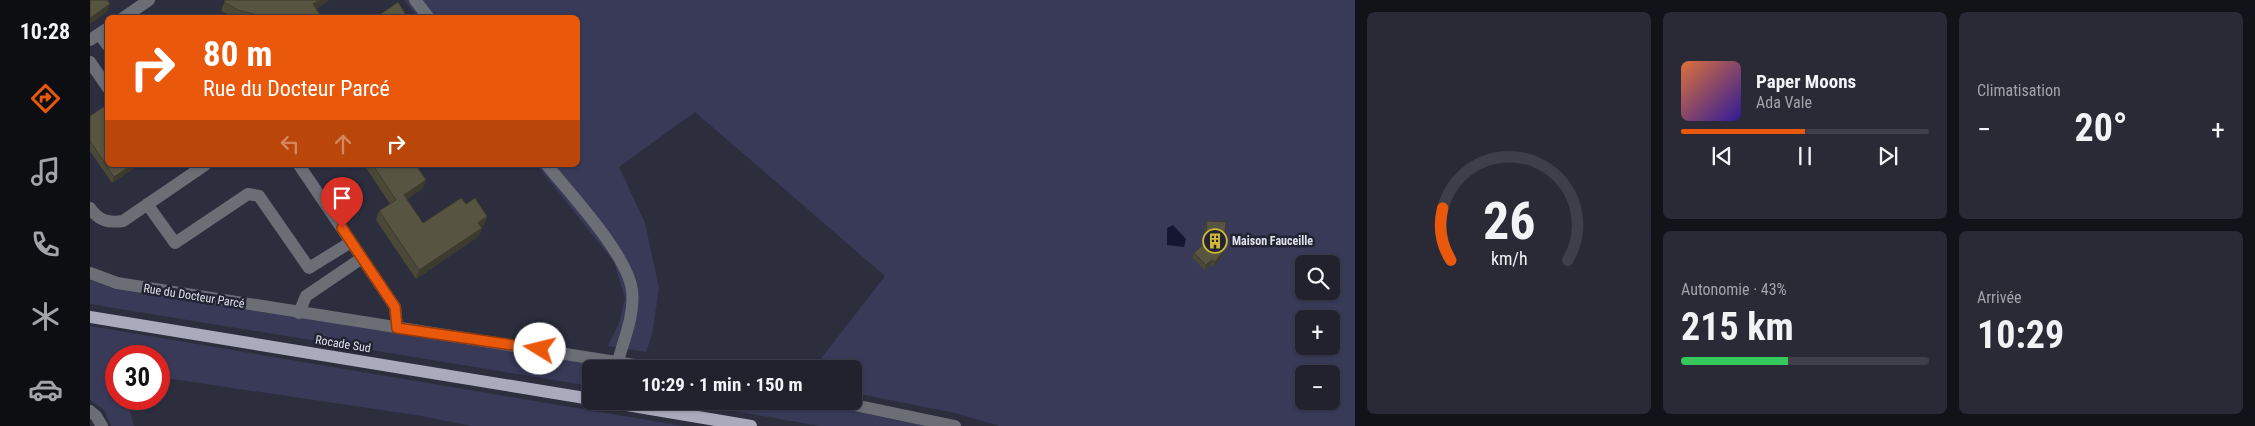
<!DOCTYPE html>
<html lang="fr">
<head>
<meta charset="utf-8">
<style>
	body { margin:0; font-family:"Roboto Condensed",sans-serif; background:#292a36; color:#f1f3f6; height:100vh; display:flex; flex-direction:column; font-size:19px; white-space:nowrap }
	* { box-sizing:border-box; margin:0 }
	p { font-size:16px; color:#a2a4aa }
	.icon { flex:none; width:28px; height:28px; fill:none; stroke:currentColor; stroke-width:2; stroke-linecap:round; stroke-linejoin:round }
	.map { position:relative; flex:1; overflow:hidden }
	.sheet { display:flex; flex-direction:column; gap:12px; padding:12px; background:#121319; width:900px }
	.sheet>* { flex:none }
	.hud { position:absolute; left:15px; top:15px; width:475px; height:152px; border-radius:8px; box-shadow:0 1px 4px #0004,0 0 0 1px #3e3f4a; background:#ea580c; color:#fff; overflow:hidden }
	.buttons { position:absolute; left:1205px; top:255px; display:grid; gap:10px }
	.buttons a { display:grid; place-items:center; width:45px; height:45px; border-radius:8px; background:#21222e; box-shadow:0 1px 4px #0004,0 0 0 1px #3e3f4a; font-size:25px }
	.speed { position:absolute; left:15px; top:345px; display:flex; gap:10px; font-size:25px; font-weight:700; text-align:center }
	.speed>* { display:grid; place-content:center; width:65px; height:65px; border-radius:50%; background:#21222e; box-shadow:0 1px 4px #0004,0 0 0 1px #3e3f4a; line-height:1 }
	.speed .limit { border:8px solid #d22; background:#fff; color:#111 }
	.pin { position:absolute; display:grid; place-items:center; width:42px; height:42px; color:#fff; margin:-51px -21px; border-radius:50% 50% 50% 0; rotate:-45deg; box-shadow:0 0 5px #0007 }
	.pin .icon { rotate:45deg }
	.me { position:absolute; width:55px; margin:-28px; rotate:279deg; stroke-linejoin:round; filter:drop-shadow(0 0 4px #0008) }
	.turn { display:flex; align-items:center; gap:18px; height:105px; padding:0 15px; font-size:22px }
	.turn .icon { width:65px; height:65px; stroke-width:2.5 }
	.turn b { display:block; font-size:35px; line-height:42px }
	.lanes { display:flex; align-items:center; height:48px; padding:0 15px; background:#0003; justify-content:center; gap:25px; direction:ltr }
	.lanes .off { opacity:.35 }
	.big { font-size:38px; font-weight:700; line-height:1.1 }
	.sheet .widget { flex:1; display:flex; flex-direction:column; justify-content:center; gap:8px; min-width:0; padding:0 18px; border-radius:8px; background:#292a36 }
	.sheet .dial { align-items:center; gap:0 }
	.dial svg { height:130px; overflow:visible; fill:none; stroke:#3e3f4a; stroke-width:7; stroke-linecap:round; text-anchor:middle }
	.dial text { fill:#f1f3f6; stroke:none }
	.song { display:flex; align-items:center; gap:15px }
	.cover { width:60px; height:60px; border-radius:8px; background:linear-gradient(135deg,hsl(20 70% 55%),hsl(250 70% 35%)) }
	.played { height:5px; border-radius:2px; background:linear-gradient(90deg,#ea580c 50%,#3e3f4a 50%) }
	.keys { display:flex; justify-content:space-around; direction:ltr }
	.heat { display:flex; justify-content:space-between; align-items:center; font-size:28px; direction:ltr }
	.charge { height:8px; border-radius:4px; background:linear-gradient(90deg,#34c759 43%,#3e3f4a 0) }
	.sheet .tiles { flex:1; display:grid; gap:12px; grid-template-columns:repeat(3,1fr) }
	.widget:first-child { grid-row:span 2 }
	.trip { position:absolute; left:492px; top:360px; width:280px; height:50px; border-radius:8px; background:#21222e; box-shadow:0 1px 4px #0004,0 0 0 1px #3e3f4a; font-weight:700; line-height:50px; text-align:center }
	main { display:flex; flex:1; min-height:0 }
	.menu { display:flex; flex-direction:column; width:90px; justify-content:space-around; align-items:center; background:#0d0e12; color:#a2a4aa }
	.menu .icon { width:35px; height:35px }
	.menu .on { color:#ea580c }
	.menu b { font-size:22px; color:#f1f3f6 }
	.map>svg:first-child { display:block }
	.green { fill:#383a58; fill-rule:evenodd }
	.water { fill:#151632 }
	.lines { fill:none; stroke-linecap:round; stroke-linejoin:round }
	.minor { stroke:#6c6e76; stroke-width:12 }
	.major { stroke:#a9abbc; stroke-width:12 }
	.wall { fill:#4b4838 }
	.shaded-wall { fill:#3d3b2e }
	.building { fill:#575441; stroke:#3d3b2e }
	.route-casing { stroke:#983908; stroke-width:12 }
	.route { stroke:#ea580c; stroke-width:9 }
	.labels { text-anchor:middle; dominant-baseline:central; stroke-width:5; stroke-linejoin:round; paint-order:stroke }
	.poi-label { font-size:12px; font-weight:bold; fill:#dee0eb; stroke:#222434; text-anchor:start }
	.street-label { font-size:12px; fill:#dee0eb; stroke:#222434 }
</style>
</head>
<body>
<main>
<nav class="menu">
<b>10:28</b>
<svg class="icon on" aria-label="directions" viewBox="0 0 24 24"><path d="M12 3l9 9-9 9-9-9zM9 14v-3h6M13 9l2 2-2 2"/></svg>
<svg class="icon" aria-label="music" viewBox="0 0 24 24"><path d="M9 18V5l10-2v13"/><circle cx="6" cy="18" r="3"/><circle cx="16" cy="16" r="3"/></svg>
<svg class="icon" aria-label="phone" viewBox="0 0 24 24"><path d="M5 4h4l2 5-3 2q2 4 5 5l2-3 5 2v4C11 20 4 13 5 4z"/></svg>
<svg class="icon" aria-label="climate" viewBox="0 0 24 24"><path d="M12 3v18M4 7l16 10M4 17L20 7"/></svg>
<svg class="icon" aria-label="car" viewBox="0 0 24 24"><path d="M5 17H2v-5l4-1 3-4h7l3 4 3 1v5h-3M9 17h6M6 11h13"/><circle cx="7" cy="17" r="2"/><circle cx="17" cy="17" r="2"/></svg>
</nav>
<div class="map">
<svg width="1265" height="426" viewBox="0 0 1265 426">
	<rect width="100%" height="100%" fill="#2c2e3e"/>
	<path class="green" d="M314,0H1265V426H910L865,413L764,393V369H723L795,276L605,112L529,167L555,223L569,288L562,335L556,352L518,346L529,323L535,298L524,262L447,165H488V18L328,17ZM1214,264H1241V291H1214ZM1214,319H1241V346H1214ZM1214,374H1241V401H1214Z
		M0,280L25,289L537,369H501V386L0,304Z
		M0,326L593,426H381L332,416L69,377V356H26V399H36L44,426H21L14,410L0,400Z
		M587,401H714L835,426H730Z"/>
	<path class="water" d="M1083,225L1096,239L1094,247L1077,245V228Z"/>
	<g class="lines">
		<path class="minor" d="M325,0L339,18
			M33,18L59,0
			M9,34L18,46
			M0,40L18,28
			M0,62L18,88
			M209,165L305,307L307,327
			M457,165C481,195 537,254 542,290C545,314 534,339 528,361
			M57,204L85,243L158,194L169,196L219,268L261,242
			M0,208C9,221 18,223 33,221L115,165
			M0,273L27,283L570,369
			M209,313L216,296L272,258
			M745,401L865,426
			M0,411L6,416L12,426"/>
		<path class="major" d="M0,317L501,399
			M513,401L661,426"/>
	</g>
	<path class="wall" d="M135,0H239L226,9L232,18H144L131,11Z
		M0,116L49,165L22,183L0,151Z
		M274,165H326L336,180L333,188L317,199L333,223L376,204L397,216L394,225L391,227L392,228L389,236L326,279L286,220L289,211L300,204Z
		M1117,221L1136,222L1132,257L1123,267L1120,265L1115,270L1102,258L1104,253L1122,236L1114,234L1115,226Z"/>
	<path class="shaded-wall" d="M230,0H239L220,12L223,4Z
		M20,4L16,13L0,24V18Z
		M42,165H49L22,183L24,177Z
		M336,180L333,188L311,203L314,195Z
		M397,216L394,225L385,231L388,223Z
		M392,228L389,236L326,279L329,270Z
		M1133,252L1132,257L1123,267L1125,262Z
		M1122,260L1120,265L1115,270L1116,265Z"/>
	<path class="building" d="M0,0H17L20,4L0,18Z
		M135,0H230L223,4L232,18H169L171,16L148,10L134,2Z
		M308,2L318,18H285Z
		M18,104V165H42L24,177L0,141V116Z
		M283,165H326L336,180L314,195L333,223L371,198L376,204L385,198L397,216L388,223L392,228L329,270L289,211L306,200Z
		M1117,221L1136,222L1133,252L1125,262L1122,260L1116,265L1104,253L1126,232L1116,230Z"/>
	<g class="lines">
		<g class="route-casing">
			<path id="route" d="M252,228L305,307L307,328L450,349"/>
		</g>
		<use href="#route" class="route"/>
	</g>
	<defs>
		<g id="building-ring" transform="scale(1.25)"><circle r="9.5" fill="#222434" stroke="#d0b836" stroke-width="1.5"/><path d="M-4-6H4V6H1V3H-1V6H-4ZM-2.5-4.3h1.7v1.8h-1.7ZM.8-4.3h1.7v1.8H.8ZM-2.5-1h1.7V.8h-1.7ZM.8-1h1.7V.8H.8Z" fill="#d0b836"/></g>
	</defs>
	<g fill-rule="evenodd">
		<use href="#building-ring" x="1125" y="241"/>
	</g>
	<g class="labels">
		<g class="poi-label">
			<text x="1142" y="241">Maison Fauceille</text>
		</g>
		<g class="street-label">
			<text transform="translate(104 296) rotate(9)">Rue du Docteur Parcé</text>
			<text transform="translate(253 344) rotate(9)">Rocade Sud</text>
		</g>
	</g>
</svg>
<div class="buttons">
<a><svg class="icon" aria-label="search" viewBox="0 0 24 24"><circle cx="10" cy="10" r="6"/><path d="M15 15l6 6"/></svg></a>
<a>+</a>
<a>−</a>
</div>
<div class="speed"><div class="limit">30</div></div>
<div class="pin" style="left:252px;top:228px;background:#d93025"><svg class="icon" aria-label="arrive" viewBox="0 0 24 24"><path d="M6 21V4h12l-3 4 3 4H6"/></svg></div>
<svg class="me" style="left:450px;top:349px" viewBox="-20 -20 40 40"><circle r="19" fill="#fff"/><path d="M0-13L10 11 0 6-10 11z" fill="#ea580c"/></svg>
<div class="trip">10:29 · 1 min · 150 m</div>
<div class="hud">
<div class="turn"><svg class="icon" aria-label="right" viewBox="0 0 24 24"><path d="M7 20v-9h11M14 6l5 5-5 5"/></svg><div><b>80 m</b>Rue du Docteur Parcé</div></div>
<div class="lanes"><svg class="icon off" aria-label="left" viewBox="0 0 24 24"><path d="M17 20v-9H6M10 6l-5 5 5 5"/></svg><svg class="icon off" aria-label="ahead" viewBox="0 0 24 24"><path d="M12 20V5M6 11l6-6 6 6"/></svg><svg class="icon" aria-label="right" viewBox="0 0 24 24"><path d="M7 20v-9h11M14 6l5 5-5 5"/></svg></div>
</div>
</div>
<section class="sheet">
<div class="tiles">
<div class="widget dial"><svg viewBox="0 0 100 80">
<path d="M14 69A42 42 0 1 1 86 69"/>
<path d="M14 69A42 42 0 0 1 9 37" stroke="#ea580c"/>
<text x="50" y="56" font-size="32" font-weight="700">26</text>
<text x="50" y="72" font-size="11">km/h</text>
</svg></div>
<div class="widget">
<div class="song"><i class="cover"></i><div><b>Paper Moons</b><p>Ada Vale</p></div></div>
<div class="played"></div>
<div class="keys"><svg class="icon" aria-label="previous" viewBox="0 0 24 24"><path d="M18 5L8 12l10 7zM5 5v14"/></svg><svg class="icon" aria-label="pause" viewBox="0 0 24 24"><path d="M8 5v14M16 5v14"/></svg><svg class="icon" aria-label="next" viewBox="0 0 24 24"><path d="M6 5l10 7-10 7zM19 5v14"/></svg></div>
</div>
<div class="widget"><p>Climatisation</p>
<div class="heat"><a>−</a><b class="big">20°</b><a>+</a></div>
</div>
<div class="widget"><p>Autonomie · 43%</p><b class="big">215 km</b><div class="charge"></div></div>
<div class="widget"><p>Arrivée</p><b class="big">10:29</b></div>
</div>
</section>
</main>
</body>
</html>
